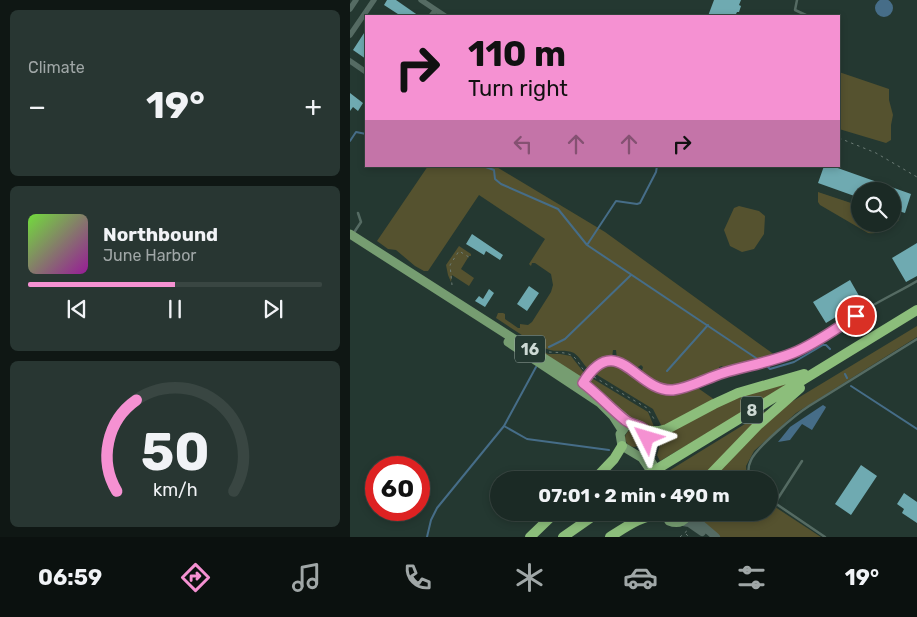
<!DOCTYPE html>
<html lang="en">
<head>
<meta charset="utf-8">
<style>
	body { margin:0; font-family:Rubik,sans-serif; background:#283632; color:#f1f3f6; height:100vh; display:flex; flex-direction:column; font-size:19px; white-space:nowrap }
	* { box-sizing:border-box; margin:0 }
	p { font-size:16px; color:#a0a7a7 }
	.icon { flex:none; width:28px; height:28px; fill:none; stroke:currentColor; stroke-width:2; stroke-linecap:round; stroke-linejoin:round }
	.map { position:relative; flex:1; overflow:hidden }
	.sheet { display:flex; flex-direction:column; gap:10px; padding:10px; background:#0f1714; width:350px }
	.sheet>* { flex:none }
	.banner { position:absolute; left:15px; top:15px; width:475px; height:152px; border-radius:0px; box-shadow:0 2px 8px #0003,0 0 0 1px #394642; background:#f591d2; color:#111; overflow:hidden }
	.buttons { position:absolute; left:501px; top:182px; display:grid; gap:10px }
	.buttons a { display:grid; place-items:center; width:50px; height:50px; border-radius:50%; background:#1b2a25; box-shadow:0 2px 8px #0003,0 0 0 1px #394642; font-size:25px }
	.speed { position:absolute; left:15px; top:456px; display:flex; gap:10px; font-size:25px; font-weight:700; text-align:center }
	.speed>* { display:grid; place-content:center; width:65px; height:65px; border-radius:50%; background:#1b2a25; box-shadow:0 2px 8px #0003,0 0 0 1px #394642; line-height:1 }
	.speed .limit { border:8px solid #d22; background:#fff; color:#111 }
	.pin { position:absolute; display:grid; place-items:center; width:42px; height:42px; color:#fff; margin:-21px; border:2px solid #fff; border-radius:50%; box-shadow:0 1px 5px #0007 }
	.me { position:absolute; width:55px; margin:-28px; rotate:310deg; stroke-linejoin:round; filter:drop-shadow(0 0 4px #0008) }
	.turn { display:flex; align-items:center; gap:18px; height:105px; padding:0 20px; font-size:22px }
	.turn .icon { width:65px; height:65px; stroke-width:2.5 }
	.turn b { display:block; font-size:35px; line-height:42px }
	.lanes { display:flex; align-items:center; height:48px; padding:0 20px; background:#0003; justify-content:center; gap:25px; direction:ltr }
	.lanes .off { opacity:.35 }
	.big { font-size:38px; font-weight:700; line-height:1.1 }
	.sheet .tile { flex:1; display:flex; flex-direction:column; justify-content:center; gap:8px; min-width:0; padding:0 18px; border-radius:8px; background:#283632 }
	.sheet .dial { align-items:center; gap:0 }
	.dial svg { height:130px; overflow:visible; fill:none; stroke:#394642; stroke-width:7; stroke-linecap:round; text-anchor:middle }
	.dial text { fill:#f1f3f6; stroke:none }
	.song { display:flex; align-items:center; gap:15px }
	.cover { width:60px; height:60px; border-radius:8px; background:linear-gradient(135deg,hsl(100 70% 55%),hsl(300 70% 35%)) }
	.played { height:5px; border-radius:2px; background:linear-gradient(90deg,#f591d2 50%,#394642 50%) }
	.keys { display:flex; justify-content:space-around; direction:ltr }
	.heat { display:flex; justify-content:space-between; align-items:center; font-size:28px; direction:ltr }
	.trip { position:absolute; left:140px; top:471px; width:288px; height:50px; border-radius:25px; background:#1b2a25; box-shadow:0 2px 8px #0003,0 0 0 1px #394642; font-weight:700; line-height:50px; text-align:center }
	.tab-bar { display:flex; height:80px; justify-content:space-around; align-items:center; background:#0b110f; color:#a0a7a7 }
	.tab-bar .icon { width:35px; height:35px }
	.tab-bar .current { color:#f591d2 }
	.tab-bar b { font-size:22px; color:#f1f3f6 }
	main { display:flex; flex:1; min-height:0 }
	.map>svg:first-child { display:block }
	.green { fill:#55522f }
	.water { fill:#466d88 }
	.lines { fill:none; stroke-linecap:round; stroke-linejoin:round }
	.stream { stroke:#466d88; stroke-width:2 }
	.building { fill:#6faab1 }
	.path { stroke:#6c7c76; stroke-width:1; stroke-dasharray:2.5 4; stroke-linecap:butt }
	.lane { stroke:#556b63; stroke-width:2.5 }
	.street { stroke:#556b63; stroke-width:5.5 }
	.secondary { stroke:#556b63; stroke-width:8 }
	.primary { stroke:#769d71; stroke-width:9 }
	.highway { stroke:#8cbe7b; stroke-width:10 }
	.route-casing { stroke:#9f5e88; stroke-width:12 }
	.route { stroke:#f591d2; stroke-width:9 }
	.labels { text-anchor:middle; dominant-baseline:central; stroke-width:5; stroke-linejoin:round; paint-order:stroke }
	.shield { fill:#243831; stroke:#9aa9a3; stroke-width:1 }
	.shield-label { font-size:16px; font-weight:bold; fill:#cdd9d4 }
</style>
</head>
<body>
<main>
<section class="sheet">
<div class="tile"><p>Climate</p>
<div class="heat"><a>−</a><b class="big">19°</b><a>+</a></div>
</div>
<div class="tile">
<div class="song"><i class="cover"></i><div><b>Northbound</b><p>June Harbor</p></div></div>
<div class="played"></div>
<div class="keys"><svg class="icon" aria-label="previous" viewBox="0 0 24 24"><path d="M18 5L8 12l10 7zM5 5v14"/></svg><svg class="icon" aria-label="pause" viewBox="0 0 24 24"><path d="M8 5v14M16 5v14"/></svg><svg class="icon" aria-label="next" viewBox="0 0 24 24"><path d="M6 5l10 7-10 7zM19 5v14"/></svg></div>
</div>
<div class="tile dial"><svg viewBox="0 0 100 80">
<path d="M14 69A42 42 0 1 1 86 69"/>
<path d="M14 69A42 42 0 0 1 26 13" stroke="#f591d2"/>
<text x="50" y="56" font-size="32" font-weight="700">50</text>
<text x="50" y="72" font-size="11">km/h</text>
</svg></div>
</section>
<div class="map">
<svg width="567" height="537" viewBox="0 0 567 537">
	<rect width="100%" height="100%" fill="#243831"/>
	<path class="green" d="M489,72L539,89V100L543,115L541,125V140L536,143L489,129Z
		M78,166H145L255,232L429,358H418L375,370L372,366L369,367V372C334,384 326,397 291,374L293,367L291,365L285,369L271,360L267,359L266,350H263L262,358L248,361L238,369C233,364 230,357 224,353C215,349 208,352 200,350C193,348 186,344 181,341L182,337L180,336L178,339L146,318L148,313H153L155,314V319L168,328H170V324L178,325L182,322L201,292L203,285L201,274L185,263H182L181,266L179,264L195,239L129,195L78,271H74L65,266L46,250L38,249L27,241Z
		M468,192L510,206V224H542L543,218L549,220C540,228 530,235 518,233L470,205L468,202Z
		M389,206L409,211L415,216L414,234L404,249L392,252L380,246L374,230L384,208Z
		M109,246L121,254V256H119L111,269L124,278L119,286L102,275L101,282L98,275L96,265Z
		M567,326V337L446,413L404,451L396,466L397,480H360L398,440L438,404Z
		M179,343L198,354H210L221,356L235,374L228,377Z
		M265,364L282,372L306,390L316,393L331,391L345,386L365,400L312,427L303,409L244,373L250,367Z
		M240,377L298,412L305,429L278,419L239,385L238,380Z
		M446,381L310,461L307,455L310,445L313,441V434L372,404L398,394Z
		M421,408L351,480H322L319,478L317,472Z
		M275 438a9 9 0 1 1 18 0a9 9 0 1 1-18 0Z
		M419,503L471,537H370L349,520L352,513L419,512Z"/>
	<path class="water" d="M525 8a9 9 0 1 1 18 0a9 9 0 1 1-18 0Z
		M473,405L476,407L475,409L462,430L452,424L440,440L428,442L440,427Z"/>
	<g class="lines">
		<path class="stream" d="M0,141L6,132L16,134
			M133,166L144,170L145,179L151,184L208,209L237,245L409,360
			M237,245L266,201L287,204L290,203L306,172L307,166
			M199,347L215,339L281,275
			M415,364L420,369L444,362L473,345H476L480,349
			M317,371L358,325
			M495,374L497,378
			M501,386L567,429
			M154,426L177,439L259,450
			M77,537L81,520L87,508L154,426L186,367"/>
	</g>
	<path class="building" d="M37,0H46L69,16H51L34,5Z
		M364,0H391L389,5L391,6L389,12H387L385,16H358Z
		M16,30V59L3,50Z
		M0,93L13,103L8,111L3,107L0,111Z
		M474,166H482L561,194L555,213L542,209V191H510V198L468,183Z
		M122,234L153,255L150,260L136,251L134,255L116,244Z
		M567,243V276L556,282L542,258Z
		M500,280L512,301L476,323L463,302Z
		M179,286L189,293L177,311L167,304Z
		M139,289L144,293L135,307L125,301L129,296L133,299Z
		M511,465L527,476L501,515L485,504Z
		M554,493L567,502V523L552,513L554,509L547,504Z"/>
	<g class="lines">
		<path class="path" d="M489,138L526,153L567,177
			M102,285L100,265L109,251L122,259
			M199,352C209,353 219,351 226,359C230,364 231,368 236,372
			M244,377L297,408L306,422
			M304,453L310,438
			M336,534L339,537
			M330,537L339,529"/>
		<path class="lane" d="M447,0L445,10L458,16
			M489,28V29
			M3,234L11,222L8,213
			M233,382C263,335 282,380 313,389C319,391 326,389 332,388C349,384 365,375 382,370C403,364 425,361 445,352C471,340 495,323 520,307C535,298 552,290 567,281
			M400,480C398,474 398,466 401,460C407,447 445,415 459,406L567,339
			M419,499L475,537
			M425,503L452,461"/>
		<path class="street" d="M71,0L95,16
			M0,9L6,0
			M81,16L86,10
			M0,35L24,0
			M0,61L16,72"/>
		<path class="secondary" d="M340,512L346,520L366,537
			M333,522L339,523L352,532"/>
		<path class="primary" d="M0,234L233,383L281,423
			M158,342L250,403L263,416L272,430
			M307,480L292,458L272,446L270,434L277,425C286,421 296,426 297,437C298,442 295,447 296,452C300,462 308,471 313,480
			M314,512L319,521C329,525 336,521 340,512"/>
		<path class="highway" d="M296,431H309L317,429L364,404L388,393L454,374
			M244,480L264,459L272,446
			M289,480L567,310
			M355,480L408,425L450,388
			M180,537L206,512
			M213,537L249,512
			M260,537C277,526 294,514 314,514"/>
	</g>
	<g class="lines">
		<g class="route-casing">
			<path id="route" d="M297,438C296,423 283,427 275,420C260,408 248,394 233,383C267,328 287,393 323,390C340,388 357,378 373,373C396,366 421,362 443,353C465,344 485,329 506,316"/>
		</g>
		<use href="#route" class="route"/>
	</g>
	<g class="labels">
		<g class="shield">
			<rect x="165" y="335.5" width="30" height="27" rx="4"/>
			<rect x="391" y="396.5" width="22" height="27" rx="4"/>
		</g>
		<g class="shield-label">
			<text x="180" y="349">16</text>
			<text x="402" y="410">8</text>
		</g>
	</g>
</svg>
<div class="buttons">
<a><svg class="icon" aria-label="search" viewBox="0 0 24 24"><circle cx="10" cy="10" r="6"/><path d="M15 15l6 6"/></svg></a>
</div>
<div class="speed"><div class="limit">60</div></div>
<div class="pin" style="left:506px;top:316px;background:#d93025"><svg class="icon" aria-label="arrive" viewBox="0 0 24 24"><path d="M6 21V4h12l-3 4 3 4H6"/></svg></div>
<svg class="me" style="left:297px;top:438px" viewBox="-20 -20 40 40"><path d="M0-17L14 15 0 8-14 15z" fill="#f591d2" stroke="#fff" stroke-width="4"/></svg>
<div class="trip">07:01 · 2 min · 490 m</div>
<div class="banner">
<div class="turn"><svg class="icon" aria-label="right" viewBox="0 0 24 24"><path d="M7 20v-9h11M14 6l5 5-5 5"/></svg><div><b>110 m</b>Turn right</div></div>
<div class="lanes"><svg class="icon off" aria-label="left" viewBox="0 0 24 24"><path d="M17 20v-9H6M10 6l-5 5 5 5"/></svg><svg class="icon off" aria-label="ahead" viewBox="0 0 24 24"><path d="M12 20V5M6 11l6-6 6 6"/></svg><svg class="icon off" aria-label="ahead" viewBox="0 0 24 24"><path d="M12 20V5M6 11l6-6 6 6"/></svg><svg class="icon" aria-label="right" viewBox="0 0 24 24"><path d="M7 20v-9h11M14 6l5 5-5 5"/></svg></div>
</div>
</div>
</main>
<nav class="tab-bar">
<b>06:59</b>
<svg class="icon current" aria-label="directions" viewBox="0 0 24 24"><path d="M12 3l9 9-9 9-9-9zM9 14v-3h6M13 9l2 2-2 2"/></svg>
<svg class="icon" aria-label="music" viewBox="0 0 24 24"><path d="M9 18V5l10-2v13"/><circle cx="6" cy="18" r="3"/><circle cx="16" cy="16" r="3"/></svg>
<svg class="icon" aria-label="phone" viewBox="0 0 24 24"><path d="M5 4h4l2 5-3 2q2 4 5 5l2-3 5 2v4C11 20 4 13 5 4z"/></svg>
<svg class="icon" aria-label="climate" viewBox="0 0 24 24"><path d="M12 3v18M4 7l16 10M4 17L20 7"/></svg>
<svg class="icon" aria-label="car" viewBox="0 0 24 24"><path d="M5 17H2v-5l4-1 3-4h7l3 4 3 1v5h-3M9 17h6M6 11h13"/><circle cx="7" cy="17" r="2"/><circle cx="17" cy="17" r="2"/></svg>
<svg class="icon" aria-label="filters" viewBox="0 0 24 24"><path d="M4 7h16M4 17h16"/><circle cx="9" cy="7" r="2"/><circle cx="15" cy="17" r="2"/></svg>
<b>19°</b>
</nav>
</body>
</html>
